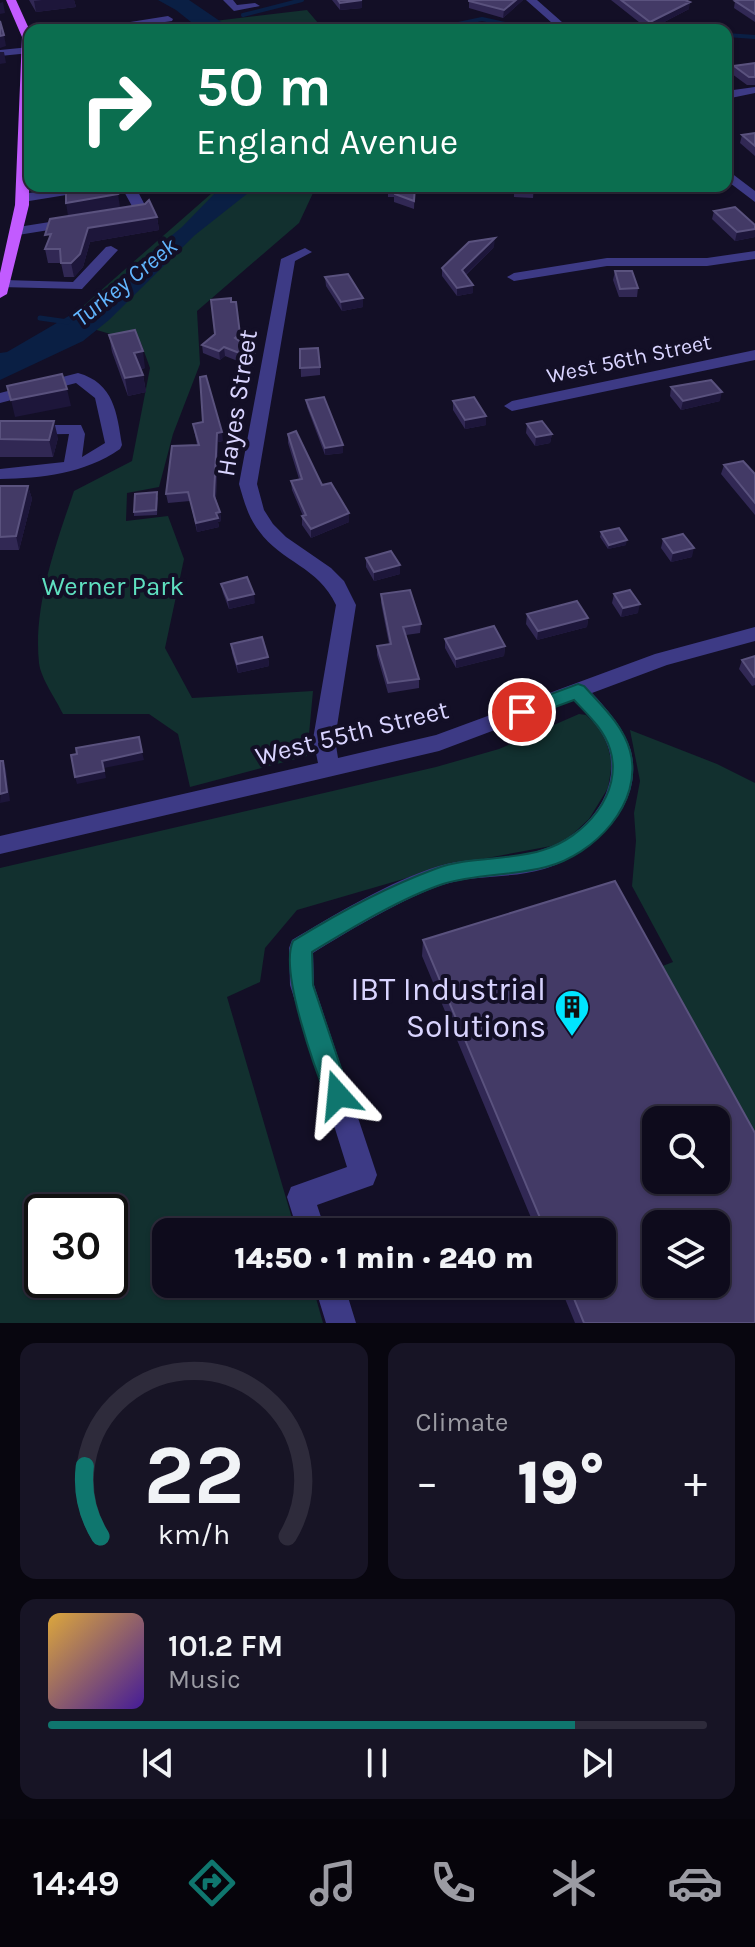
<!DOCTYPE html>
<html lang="en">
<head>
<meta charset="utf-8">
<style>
	body { margin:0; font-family:Karla,sans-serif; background:#171425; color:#f1f3f6; height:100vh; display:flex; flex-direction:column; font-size:30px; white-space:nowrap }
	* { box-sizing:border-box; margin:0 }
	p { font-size:26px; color:#9b9ba3 }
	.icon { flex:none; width:44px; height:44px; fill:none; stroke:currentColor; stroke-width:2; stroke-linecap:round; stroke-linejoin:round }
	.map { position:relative; height:1323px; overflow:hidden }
	.details { display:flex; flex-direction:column; gap:20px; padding:20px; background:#08060f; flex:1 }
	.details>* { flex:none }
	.guide { position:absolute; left:24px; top:24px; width:708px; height:168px; border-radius:16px; box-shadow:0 2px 6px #0004,0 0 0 2px #2e2b3b; background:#0b6e4f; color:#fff; overflow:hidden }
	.controls { position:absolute; left:642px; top:1106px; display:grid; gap:16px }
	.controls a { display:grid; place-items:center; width:88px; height:88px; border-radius:16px; background:#0e0b1c; box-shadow:0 2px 6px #0004,0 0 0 2px #2e2b3b; font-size:40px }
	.speed { position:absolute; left:24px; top:1194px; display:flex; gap:16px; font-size:40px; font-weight:700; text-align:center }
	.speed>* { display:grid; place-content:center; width:104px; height:104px; border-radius:50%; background:#0e0b1c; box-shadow:0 2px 6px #0004,0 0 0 2px #2e2b3b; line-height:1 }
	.speed .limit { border:4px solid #111; border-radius:12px; background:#fff; color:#111 }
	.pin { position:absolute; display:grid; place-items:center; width:68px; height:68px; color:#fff; margin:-34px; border:4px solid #fff; border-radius:50%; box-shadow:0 2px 8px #0007 }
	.me { position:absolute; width:88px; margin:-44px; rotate:342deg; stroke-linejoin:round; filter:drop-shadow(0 0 6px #0008) }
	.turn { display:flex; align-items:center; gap:28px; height:168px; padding:0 40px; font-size:36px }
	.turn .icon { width:104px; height:104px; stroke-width:2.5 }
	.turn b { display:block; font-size:56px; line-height:68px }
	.big { font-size:60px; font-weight:800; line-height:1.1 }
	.details .tile { flex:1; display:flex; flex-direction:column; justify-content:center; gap:12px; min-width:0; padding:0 28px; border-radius:16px; background:#171425 }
	.details .dial { align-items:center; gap:0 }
	.dial svg { height:208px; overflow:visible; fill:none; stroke:#2e2b3b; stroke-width:7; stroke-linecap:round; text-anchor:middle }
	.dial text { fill:#f1f3f6; stroke:none }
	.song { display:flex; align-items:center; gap:24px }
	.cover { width:96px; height:96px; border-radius:12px; background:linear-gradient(135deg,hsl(40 70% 55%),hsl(260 70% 35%)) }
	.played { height:8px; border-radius:4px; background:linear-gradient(90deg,#0f766e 80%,#2e2b3b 80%) }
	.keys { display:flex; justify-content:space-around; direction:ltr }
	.heat { display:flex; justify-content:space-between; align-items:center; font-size:44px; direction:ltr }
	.details .tiles { flex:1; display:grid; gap:20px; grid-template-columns:1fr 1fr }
	.tile:last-child { grid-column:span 2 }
	.trip { position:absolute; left:152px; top:1218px; width:464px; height:80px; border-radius:16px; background:#0e0b1c; box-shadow:0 2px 6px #0004,0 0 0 2px #2e2b3b; font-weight:800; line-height:80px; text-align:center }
	.tabs { display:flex; height:128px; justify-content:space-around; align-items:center; background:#06040b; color:#9b9ba3 }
	.tabs .icon { width:56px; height:56px }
	.tabs .selected { color:#0f766e }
	.tabs b { font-size:36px; color:#f1f3f6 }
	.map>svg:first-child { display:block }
	.green { fill:#12302f; fill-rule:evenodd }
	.water { fill:#0a1f44 }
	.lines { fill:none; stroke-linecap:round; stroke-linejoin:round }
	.stream-far1 { stroke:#0a1f44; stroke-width:4 }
	.stream { stroke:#0a1f44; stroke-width:5 }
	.minor { fill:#3d3a85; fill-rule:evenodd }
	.major { fill:#c25bff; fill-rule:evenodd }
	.wall { fill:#312854 }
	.shaded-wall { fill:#1d163a }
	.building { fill:#433a66; stroke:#5a527e; stroke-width:2; fill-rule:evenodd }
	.route { fill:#0f766e; stroke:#0a4d48; stroke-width:2 }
	.labels { text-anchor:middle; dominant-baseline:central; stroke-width:8; stroke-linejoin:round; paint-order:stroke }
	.far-street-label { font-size:22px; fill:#d9d4ff; stroke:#130f26 }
	.far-water-label { font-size:24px; font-style:italic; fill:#62b6ff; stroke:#130f26 }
	.street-label { font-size:26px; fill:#d9d4ff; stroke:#130f26 }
	.park-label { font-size:26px; fill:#5fe0c0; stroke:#130f26 }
	.near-poi-label { font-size:32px; fill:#d9d4ff; stroke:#130f26; text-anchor:end }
</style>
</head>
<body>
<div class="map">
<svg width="755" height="1323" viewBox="0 0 755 1323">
	<rect width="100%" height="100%" fill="#130f26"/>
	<path class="green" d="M307,10L324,30H139Z
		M220,186H320L313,193L299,223L197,311L200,364L173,434L159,487L127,493L126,521L168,516L184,559L165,648L192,698L313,691L307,756L190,787L178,734L149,714H63C56,699 41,679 39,663C33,606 56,544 74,491L132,461L150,368L141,343L66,321Z
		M579,714L586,715L604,732L612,763L608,788L589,819L562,844L455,864L297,910L265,948L260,982L227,997L296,1232H166V1284H312L323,1323H0V868L436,767L499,749ZM42,1212H110V1280H42Z
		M630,730L717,764L755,783V1144L660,967L673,962L632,886L636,841L634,813L640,781Z"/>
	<path class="water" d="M158,0H189L233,30H201L176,10Z
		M222,186H257L195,235L109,320L83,341L0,380V353L7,352L86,306L182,227Z"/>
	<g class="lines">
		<path class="stream-far1" d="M243,15L302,0
			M430,30L482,19L534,30
			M726,35L755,37"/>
		<path class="stream" d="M40,318L68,322"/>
		<path class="minor" d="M223,0H233L237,5L255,3L260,6L234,11Z
			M526,0H537L571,30H560Z
			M168,16L173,19L172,21L109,30H80Z
			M30,47V53L0,56V50Z
			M755,87V93L726,99V91Z
			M726,169L755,191V202L726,180Z
			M73,186H104L97,190L23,202L16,198L23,194Z
			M121,186H135L148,211L146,214L117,217V211L133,208Z
			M455,186H469V187L462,191Z
			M75,218L82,222L80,225L18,235L11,231L18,227Z
			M111,246L118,250L82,289L0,287V281L4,280L73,282L106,247Z
			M305,248L312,252L295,261L257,484L264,510L273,524L286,537L331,568L344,581L356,605L335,739L338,758L436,735L655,654L755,627V641L667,665L592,693C607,709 623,727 630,748C647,804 593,854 544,869C511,879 475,874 442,885C404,898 348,931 313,953L314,985L377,1175L373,1185L317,1205L326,1232H298L287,1197L291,1187L347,1167L290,985L289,948L292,940C336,914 390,881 439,866C472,856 508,861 541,850C583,838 621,795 609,750C604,730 587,715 574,700L439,751L0,854V836L318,763L313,739L336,605C318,566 282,563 259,531C248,517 244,501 239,484L281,259Z
			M755,251V259L707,266H607L514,281L507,277L514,273L607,258H707Z
			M755,350V360L512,411L504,406L512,401Z
			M78,373C114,383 117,413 122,445L120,449C84,474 42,478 0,479V469L64,462L69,434L0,435V425H81L85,434L82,457L105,443L95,398L76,383L0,403V393Z
			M314,1284H344L356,1323H326Z"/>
		<path class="major" d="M6,0H16L30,31L29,205L7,294L0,298V273L15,205L22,37Z"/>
	</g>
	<path class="wall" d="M29,0H74L76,7L36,12Z
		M332,0H362V8L340,10Z
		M469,0H523L503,18L469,8Z
		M611,0H685L689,9L649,30Z
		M755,0V22L734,8L735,1Z
		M755,63V85H747L732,74L734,66Z
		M755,133V156L740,143L742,135Z
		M388,186H415L414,209L394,202V197H388Z
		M514,186H534L533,198L514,197Z
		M714,211L755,225V237L735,241L712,219Z
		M157,217L159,230L90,242L83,267L74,277H64L61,263H48L45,249Z
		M494,247L466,275L473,293L457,296L442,276V268Z
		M615,271L638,288L637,297H619L613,280Z
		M325,277L363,298V307L342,311L326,286Z
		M109,335L145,368L141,369L143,375L146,392L128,396L112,352Z
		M241,343L256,361L253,367L225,356L220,360L203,353L202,345Z
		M300,349L320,367V375L301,377Z
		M671,387L720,401L681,410L670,396Z
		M306,400L343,445V453L325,455L307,407Z
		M453,401L486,416V425L465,429L453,410Z
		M0,422L58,438L53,457H0Z
		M193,424L223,441L218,442L216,499L220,512L221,521L218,522L219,527L197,532L190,501L168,503L166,494L197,445Z
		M527,424L552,434L550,443L535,446L526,433Z
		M288,434L322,485L349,513V522L311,538L302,525V516H303L292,490L291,481L299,479L288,443Z
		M724,465L755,474V515L721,474Z
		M0,486H28L32,499L19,550H0Z
		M158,497L157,515L134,516V512Z
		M601,532L626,545L608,549L600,537Z
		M663,539L692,557L671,562L661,548Z
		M366,558L400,574L374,581L366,567Z
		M221,584L255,603L229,609L223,593Z
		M381,594L421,624L420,633L406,635L419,679V688L388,693L377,655V646L389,644L381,603Z
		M614,594L638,613L621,617L612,603Z
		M527,614L588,618L587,627L537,640L526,624Z
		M445,639L505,646L504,656L456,668L445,648Z
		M231,644L268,657L269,666L238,673L232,653Z
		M755,656V685L752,686L739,669L742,660Z
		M423,940L755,1323H575L559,1284H602V1232H537L422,956Z"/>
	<path class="shaded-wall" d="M42,0H74L76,7L36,12L34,1Z
		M362,0V8L340,10V3Z
		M516,0H523L503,18L504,10Z
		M3,2L5,13L0,14V3Z
		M690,2L689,9L649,30L650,22Z
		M4,35L6,46L0,48V36Z
		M0,52H4L6,63L0,64V86Z
		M118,194L120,207L68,216L66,203Z
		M157,217L159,230L90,242L83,267L74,277L71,263L88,228Z
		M755,229V237L735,241L737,232Z
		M495,238L494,247L461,279L462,270Z
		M473,285V293L457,296V288Z
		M363,298V307L342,311L341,302Z
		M224,347L225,356L220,360L219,351Z
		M143,351L145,368L137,370L134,353Z
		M255,352L256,361L253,367L252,358Z
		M143,375L146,392L128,396L125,378Z
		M67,389L71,406L15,417L11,400Z
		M722,392L720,401L681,410L683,401Z
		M486,416V425L465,429V420Z
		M54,421L58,438L53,457L49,440Z
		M222,432L223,441L218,442L215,505L214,496L217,433Z
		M552,434L550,443L535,446L536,437Z
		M343,445V453L325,455V448Z
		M28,486L32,499L19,550L16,536Z
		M220,512L221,521L218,522L219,527L197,532L196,523Z
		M349,513V522L311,538V529Z
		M627,540L626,545L608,549L609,545Z
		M694,548L692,557L671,562L673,553Z
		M400,565V574L374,581V572Z
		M254,594L255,603L229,609L228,600Z
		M640,604L638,613L621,617L623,608Z
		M588,618L587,627L537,640L538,631Z
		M505,646L504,656L456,668V659Z
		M268,657L269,666L238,673L237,664Z
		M142,752L144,760L104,768L106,778L77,784L75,777L102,761Z
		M3,761L6,769L10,801L0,803Z"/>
	<path class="building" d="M338,0H362L340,3Z
		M469,0H516L504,10L469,1Z
		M621,0H685L690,2L650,22Z
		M740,0H755V14L735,1Z
		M0,21L4,35L0,36Z
		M755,63V77H749L734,66Z
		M755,133V146L742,135Z
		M66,186H114L118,194L66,203Z
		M388,186H415L414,201L395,194V189H388Z
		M515,186H534V190L515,189Z
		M149,200L157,217L88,228L80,254L71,263H61L60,249H45L51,234L45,235L50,219L145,204Z
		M735,207L755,225V229L737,232L714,211Z
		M495,238L462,270L473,285L457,288L442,268L469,242Z
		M615,271H632L638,288L620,289Z
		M348,274L363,298L341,302L325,277Z
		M231,298V302H236L240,334L235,338L255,352L252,358L224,347L219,351L202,345L215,334L211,300Z
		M135,330L143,351L134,353L143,375L125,378L109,335Z
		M318,348L320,367L300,368V349Z
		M62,374L67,389L11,400L7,386Z
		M206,376L222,432L217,433L214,496L220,512L216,513L218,518L196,523L188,492L166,494L172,446L199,445L193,424L203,422L200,377Z
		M711,380L722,392L683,401L671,387Z
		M324,397L343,445L325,448L306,400Z
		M474,397L486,416L465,420L453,401Z
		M0,421H54L49,440L0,439Z
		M542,421L552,434L536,437L527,424Z
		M296,431L322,485L331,483L349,513L311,529L302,516L306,515L291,481L302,479L288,434Z
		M743,461L755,474V503L724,465Z
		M0,486H28L16,536L0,537Z
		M157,492L156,510L134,512L135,494Z
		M619,528L627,540L609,545L601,532Z
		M683,534L694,548L673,553L663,539Z
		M391,551L400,565L374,572L366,558Z
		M247,577L254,594L228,600L221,584Z
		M410,590L421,624L403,627L419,679L388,683L377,646L391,644L381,594Z
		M630,590L640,604L623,608L614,594Z
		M577,601L588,618L538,631L527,614Z
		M494,626L505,646L456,659L445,639Z
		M262,637L268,657L237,664L231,644Z
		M755,656V676L754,677L742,660Z
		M139,737L142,752L102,761L104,771L75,777L71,755L77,754L76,748Z
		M0,761H3L7,792L0,794Z
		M615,881L755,1133V1323H584L568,1284H602V1232H546L423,940ZM656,1120H716V1180H656ZM656,1224H716V1284H656Z"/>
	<path class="route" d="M578,684L584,686C601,705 623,725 630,751C644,803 594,855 546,867C512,876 475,874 443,884C401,898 350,929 312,952L313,985L350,1095L346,1103L338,1107L329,1103C316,1072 279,971 293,941C338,913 386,887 435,869C469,856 509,861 543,850C584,838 624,793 610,749C604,729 587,714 574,700L522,719L513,712L516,707Z"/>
	<defs>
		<g id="building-pin" transform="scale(1.8)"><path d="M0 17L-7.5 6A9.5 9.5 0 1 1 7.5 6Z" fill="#00e5ff" stroke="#130f26"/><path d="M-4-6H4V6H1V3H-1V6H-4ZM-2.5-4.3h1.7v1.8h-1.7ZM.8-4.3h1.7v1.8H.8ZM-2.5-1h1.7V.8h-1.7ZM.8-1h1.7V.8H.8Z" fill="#111"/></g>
	</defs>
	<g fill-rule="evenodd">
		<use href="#building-pin" x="572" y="1007"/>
	</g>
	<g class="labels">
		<g class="far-street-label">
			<text transform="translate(629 359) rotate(-12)">West 56th Street</text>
		</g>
		<g class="far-water-label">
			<text transform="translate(125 282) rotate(-39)">Turkey Creek</text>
		</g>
		<g class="street-label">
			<text transform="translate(237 403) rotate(-81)">Hayes Street</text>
			<text transform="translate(352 733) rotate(-14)">West 55th Street</text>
		</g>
		<g class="park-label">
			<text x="113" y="586">Werner Park</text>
		</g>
		<g class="near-poi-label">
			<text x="546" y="989">IBT Industrial<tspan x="546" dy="37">Solutions</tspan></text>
		</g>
	</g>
</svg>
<div class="controls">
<a><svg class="icon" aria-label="search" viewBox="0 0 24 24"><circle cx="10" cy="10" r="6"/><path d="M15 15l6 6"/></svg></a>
<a><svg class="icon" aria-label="layers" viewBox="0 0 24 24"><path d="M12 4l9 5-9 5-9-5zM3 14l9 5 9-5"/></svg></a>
</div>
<div class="speed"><div class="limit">30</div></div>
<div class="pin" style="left:522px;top:712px;background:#d93025"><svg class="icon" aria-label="arrive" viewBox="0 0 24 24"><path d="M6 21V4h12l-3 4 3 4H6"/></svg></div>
<svg class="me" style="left:338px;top:1095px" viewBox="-20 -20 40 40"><path d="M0-17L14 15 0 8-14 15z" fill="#0f766e" stroke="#fff" stroke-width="4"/></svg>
<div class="trip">14:50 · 1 min · 240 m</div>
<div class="guide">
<div class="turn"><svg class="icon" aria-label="right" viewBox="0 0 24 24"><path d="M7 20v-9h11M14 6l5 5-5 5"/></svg><div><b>50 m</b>England Avenue</div></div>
</div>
</div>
<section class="details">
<div class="tiles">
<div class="tile dial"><svg viewBox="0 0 100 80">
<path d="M14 69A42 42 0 1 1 86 69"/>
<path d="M14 69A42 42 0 0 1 8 42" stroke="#0f766e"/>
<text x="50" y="56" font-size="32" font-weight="700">22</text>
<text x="50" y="72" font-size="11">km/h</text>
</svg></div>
<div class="tile"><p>Climate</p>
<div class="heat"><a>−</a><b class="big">19°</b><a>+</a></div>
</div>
<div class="tile">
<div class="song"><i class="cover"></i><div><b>101.2 FM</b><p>Music</p></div></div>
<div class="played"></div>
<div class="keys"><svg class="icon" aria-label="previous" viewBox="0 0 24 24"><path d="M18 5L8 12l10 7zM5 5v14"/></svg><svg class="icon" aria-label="pause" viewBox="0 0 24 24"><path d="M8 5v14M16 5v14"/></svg><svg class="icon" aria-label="next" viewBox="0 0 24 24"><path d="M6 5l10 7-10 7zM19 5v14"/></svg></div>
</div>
</div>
</section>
<nav class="tabs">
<b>14:49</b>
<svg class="icon selected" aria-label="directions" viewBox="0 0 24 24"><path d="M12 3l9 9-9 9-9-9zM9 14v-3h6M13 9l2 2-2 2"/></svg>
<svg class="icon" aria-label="music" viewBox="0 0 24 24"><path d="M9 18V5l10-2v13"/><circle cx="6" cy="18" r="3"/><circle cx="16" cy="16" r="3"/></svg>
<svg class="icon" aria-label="phone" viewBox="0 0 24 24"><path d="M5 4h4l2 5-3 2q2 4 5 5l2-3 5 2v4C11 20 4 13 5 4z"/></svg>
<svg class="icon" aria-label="climate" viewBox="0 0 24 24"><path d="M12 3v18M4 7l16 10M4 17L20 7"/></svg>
<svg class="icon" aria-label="car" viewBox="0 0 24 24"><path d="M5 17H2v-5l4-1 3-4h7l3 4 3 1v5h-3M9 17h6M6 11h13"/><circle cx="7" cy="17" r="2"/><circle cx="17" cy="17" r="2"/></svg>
</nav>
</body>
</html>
